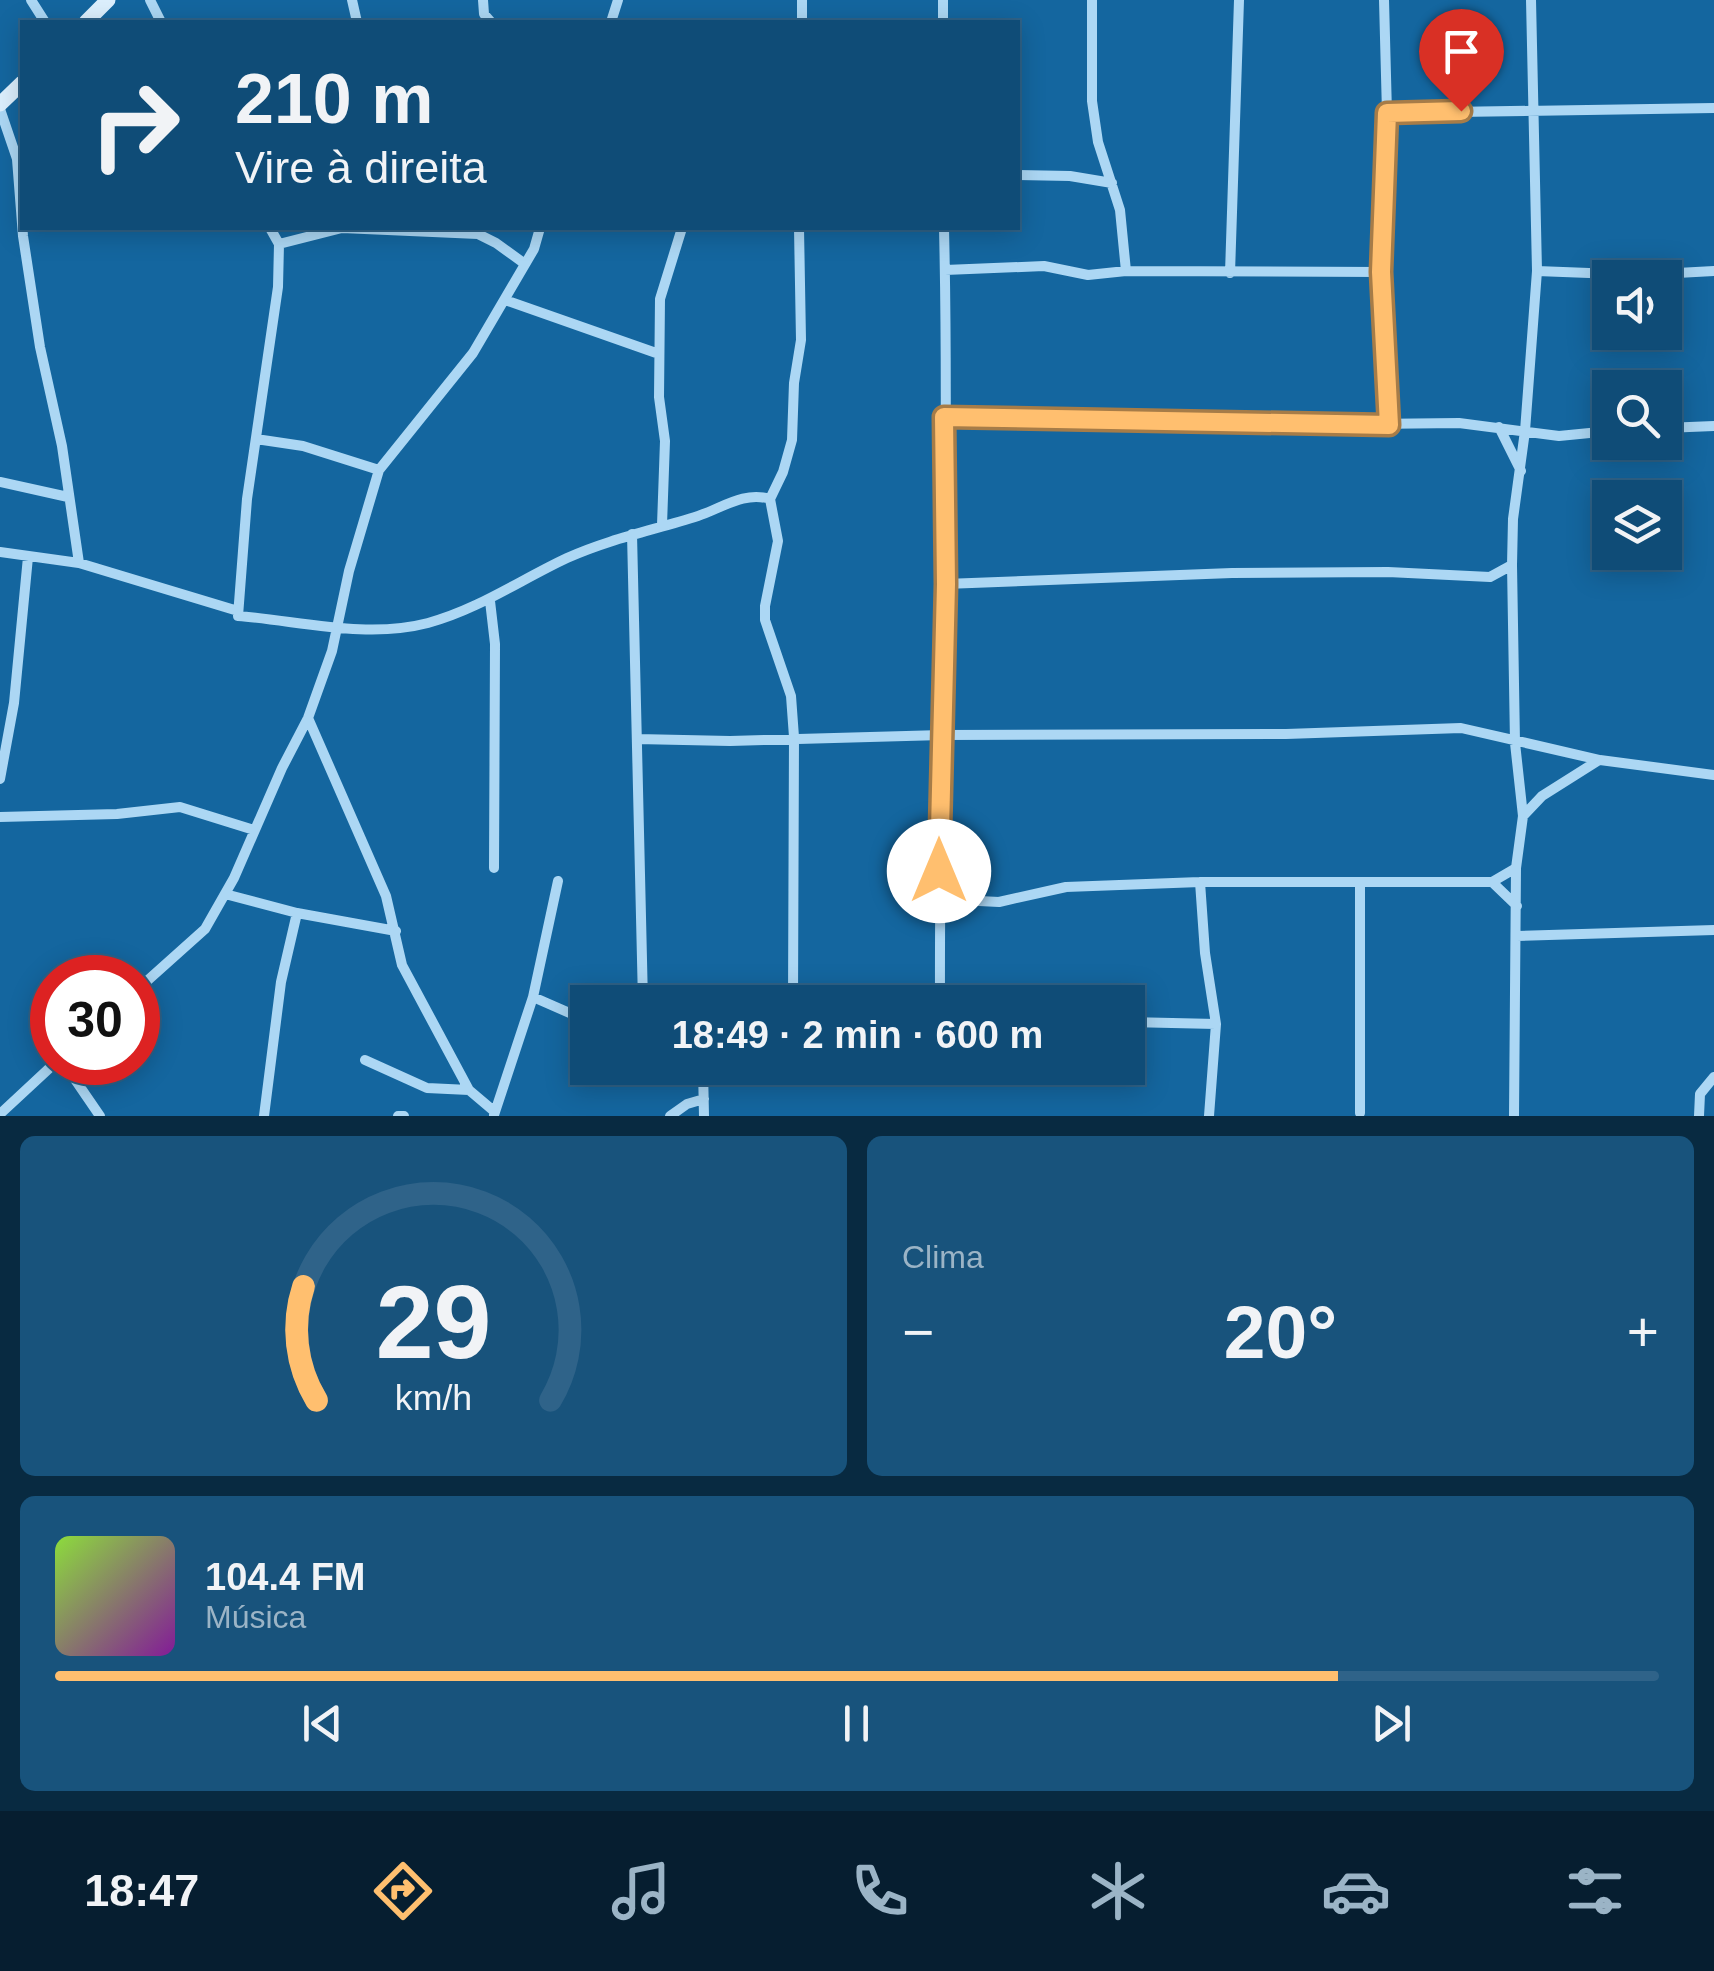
<!DOCTYPE html>
<html lang="pt">
<head>
<meta charset="utf-8">
<style>
	body { margin:0; font-family:Arial,sans-serif; background:#18537c; color:#f1f3f6; height:100vh; display:flex; flex-direction:column; font-size:38px; white-space:nowrap }
	* { box-sizing:border-box; margin:0 }
	p { font-size:32px; color:#9bb4c6 }
	.icon { flex:none; width:55px; height:55px; fill:none; stroke:currentColor; stroke-width:2; stroke-linecap:round; stroke-linejoin:round }
	.map { position:relative; height:1116px; overflow:hidden }
	.sheet { display:flex; flex-direction:column; gap:20px; padding:20px; background:#082a41; flex:1 }
	.sheet>* { flex:none }
	.top-card { position:absolute; left:20px; top:20px; width:1000px; height:210px; border-radius:0px; box-shadow:0 5px 25px #0003,0 0 0 2px #2f6389; background:#0f4c77; color:#f1f3f6; overflow:hidden }
	.buttons { position:absolute; left:1592px; top:260px; display:grid; gap:20px }
	.buttons a { display:grid; place-items:center; width:90px; height:90px; border-radius:0px; background:#0f4c77; box-shadow:0 5px 25px #0003,0 0 0 2px #2f6389; font-size:50px }
	.speed { position:absolute; left:30px; top:955px; display:flex; gap:20px; font-size:50px; font-weight:700; text-align:center }
	.speed>* { display:grid; place-content:center; width:130px; height:130px; border-radius:50%; background:#0f4c77; box-shadow:0 5px 25px #0003,0 0 0 2px #2f6389; line-height:1 }
	.speed .limit { border:15px solid #d22; background:#fff; color:#111 }
	.pin { position:absolute; display:grid; place-items:center; width:85px; height:85px; color:#fff; margin:-102px -42px; border-radius:50% 50% 50% 0; rotate:-45deg; box-shadow:0 0 10px #0007 }
	.pin .icon { rotate:45deg }
	.me { position:absolute; width:110px; margin:-55px; rotate:0deg; stroke-linejoin:round; filter:drop-shadow(0 0 8px #0008) }
	.turn { display:flex; align-items:center; gap:35px; height:210px; padding:0 50px; font-size:45px }
	.turn .icon { width:130px; height:130px; stroke-width:2.5 }
	.turn b { display:block; font-size:70px; line-height:85px }
	.big { font-size:75px; font-weight:700; line-height:1.1 }
	.sheet .card { flex:1; display:flex; flex-direction:column; justify-content:center; gap:15px; min-width:0; padding:0 35px; border-radius:15px; background:#18537c }
	.sheet .dial { align-items:center; gap:0 }
	.dial svg { height:260px; overflow:visible; fill:none; stroke:#2f6389; stroke-width:7; stroke-linecap:round; text-anchor:middle }
	.dial text { fill:#f1f3f6; stroke:none }
	.song { display:flex; align-items:center; gap:30px }
	.cover { width:120px; height:120px; border-radius:15px; background:linear-gradient(135deg,hsl(90 70% 55%),hsl(290 70% 35%)) }
	.played { height:10px; border-radius:5px; background:linear-gradient(90deg,#ffbf6f 80%,#2f6389 80%) }
	.keys { display:flex; justify-content:space-around; direction:ltr }
	.heat { display:flex; justify-content:space-between; align-items:center; font-size:55px; direction:ltr }
	.sheet .tiles { flex:1; display:grid; gap:20px; grid-template-columns:1fr 1fr }
	.card:last-child { grid-column:span 2 }
	.trip { position:absolute; left:570px; top:985px; width:575px; height:100px; border-radius:0px; background:#0f4c77; box-shadow:0 5px 25px #0003,0 0 0 2px #2f6389; font-weight:700; line-height:100px; text-align:center }
	.dock { display:flex; height:160px; justify-content:space-around; align-items:center; background:#061e30; color:#9bb4c6 }
	.dock .icon { width:70px; height:70px }
	.dock .selected { color:#ffbf6f }
	.dock b { font-size:45px; color:#f1f3f6 }
	.map>svg:first-child { display:block }
	.lines { fill:none; stroke-linecap:round; stroke-linejoin:round }
	.street { stroke:#acd7f4; stroke-width:10 }
	.secondary { stroke:#dceffd; stroke-width:15 }
	.route-casing { stroke:#a67c48; stroke-width:25 }
	.route { stroke:#ffbf6f; stroke-width:18 }
</style>
</head>
<body>
<div class="map">
<svg width="1714" height="1116" viewBox="0 0 1714 1116">
	<rect width="100%" height="100%" fill="#14669f"/>
	<g class="lines">
		<path class="street" d="M31,0L45,22
			M150,0L161,22
			M352,0L357,22
			M483,0L484,14L491,22
			M1092,0V101L1098,142L1120,210L1126,271
			M1384,0L1387,113L1381,272L1389,425
			M611,22L618,0
			M802,22V0
			M943,22V0
			M0,109L17,159L23,236L40,347L62,446L79,563
			M1387,113L1714,108
			M1018,175L1070,176L1112,183
			M279,244L342,228L478,234L496,243L525,264
			M945,270L1044,266L1088,275L1126,271L1381,272
			M1537,271L1641,275L1714,271
			M1230,273L1239,0
			M505,300L659,354
			M944,417L1173,420L1282,425L1459,423L1559,436L1610,431
			M1499,427L1521,471
			M1665,428L1714,426
			M256,439L303,446L379,470
			M0,482L68,497
			M662,525L665,441L659,397L660,299L682,228
			M632,534L643,1002
			M0,552L79,563L238,611V616C300,621 367,639 428,623C479,609 520,580 567,558C609,539 654,530 698,516C722,508 744,491 770,499
			M945,584L1232,573L1388,572L1490,577L1512,565
			M490,601L495,644L494,868
			M238,616L247,499L278,287L279,244L270,228
			M308,718L386,896L402,965L469,1090L495,1112
			M637,739L730,741L942,735L1286,734L1461,728L1600,760L1714,775
			M0,779L14,703L28,557
			M1523,816L1542,796L1599,760
			M0,817L117,814L180,807L254,830
			M1200,882L1205,953L1216,1024L1209,1116
			M1492,882L1517,906
			M225,894L297,913L396,931
			M939,899L999,902L1066,887L1200,882H1492L1516,868
			M1517,936L1714,930
			M138,989L205,929L234,878L282,768L308,718L332,651L349,571L379,470L473,353L534,249L540,228
			M533,997L588,1021
			M793,1002L794,737L791,696L765,620V606L778,541L770,499L783,472L792,440L794,383L801,340L799,228
			M940,1002C939,744 950,486 944,228
			M1128,1022L1216,1024
			M365,1060L427,1088L469,1090
			M63,1062L100,1116
			M703,1068L704,1116
			M1360,1113V883
			M0,1114L56,1062
			M494,1115L533,997L558,881
			M264,1116L281,982L297,913
			M398,1116H404
			M670,1116L687,1104L704,1099
			M1514,1116L1516,868L1523,816L1515,743L1512,565L1513,519L1525,431L1537,271L1531,0
			M1699,1116L1700,1094L1714,1077"/>
		<path class="secondary" d="M86,22L108,0
			M0,104L22,83"/>
	</g>
	<g class="lines">
		<g class="route-casing">
			<path id="route" d="M939,871L946,584L944,417L1389,425L1381,272L1387,113L1461,111"/>
		</g>
		<use href="#route" class="route"/>
	</g>
</svg>
<div class="buttons">
<a><svg class="icon" aria-label="sound" viewBox="0 0 24 24"><path d="M4 9h4l5-4v14l-5-4H4zM17 9q2 3 0 6"/></svg></a>
<a><svg class="icon" aria-label="search" viewBox="0 0 24 24"><circle cx="10" cy="10" r="6"/><path d="M15 15l6 6"/></svg></a>
<a><svg class="icon" aria-label="layers" viewBox="0 0 24 24"><path d="M12 4l9 5-9 5-9-5zM3 14l9 5 9-5"/></svg></a>
</div>
<div class="speed"><div class="limit">30</div></div>
<div class="pin" style="left:1461px;top:111px;background:#d93025"><svg class="icon" aria-label="arrive" viewBox="0 0 24 24"><path d="M6 21V4h12l-3 4 3 4H6"/></svg></div>
<svg class="me" style="left:939px;top:871px" viewBox="-20 -20 40 40"><circle r="19" fill="#fff"/><path d="M0-13L10 11 0 6-10 11z" fill="#ffbf6f"/></svg>
<div class="trip">18:49 · 2 min · 600 m</div>
<div class="top-card">
<div class="turn"><svg class="icon" aria-label="right" viewBox="0 0 24 24"><path d="M7 20v-9h11M14 6l5 5-5 5"/></svg><div><b>210 m</b>Vire à direita</div></div>
</div>
</div>
<section class="sheet">
<div class="tiles">
<div class="card dial"><svg viewBox="0 0 100 80">
<path d="M14 69A42 42 0 1 1 86 69"/>
<path d="M14 69A42 42 0 0 1 10 34" stroke="#ffbf6f"/>
<text x="50" y="56" font-size="32" font-weight="700">29</text>
<text x="50" y="72" font-size="11">km/h</text>
</svg></div>
<div class="card"><p>Clima</p>
<div class="heat"><a>−</a><b class="big">20°</b><a>+</a></div>
</div>
<div class="card">
<div class="song"><i class="cover"></i><div><b>104.4 FM</b><p>Música</p></div></div>
<div class="played"></div>
<div class="keys"><svg class="icon" aria-label="previous" viewBox="0 0 24 24"><path d="M18 5L8 12l10 7zM5 5v14"/></svg><svg class="icon" aria-label="pause" viewBox="0 0 24 24"><path d="M8 5v14M16 5v14"/></svg><svg class="icon" aria-label="next" viewBox="0 0 24 24"><path d="M6 5l10 7-10 7zM19 5v14"/></svg></div>
</div>
</div>
</section>
<nav class="dock">
<b>18:47</b>
<svg class="icon selected" aria-label="directions" viewBox="0 0 24 24"><path d="M12 3l9 9-9 9-9-9zM9 14v-3h6M13 9l2 2-2 2"/></svg>
<svg class="icon" aria-label="music" viewBox="0 0 24 24"><path d="M9 18V5l10-2v13"/><circle cx="6" cy="18" r="3"/><circle cx="16" cy="16" r="3"/></svg>
<svg class="icon" aria-label="phone" viewBox="0 0 24 24"><path d="M5 4h4l2 5-3 2q2 4 5 5l2-3 5 2v4C11 20 4 13 5 4z"/></svg>
<svg class="icon" aria-label="climate" viewBox="0 0 24 24"><path d="M12 3v18M4 7l16 10M4 17L20 7"/></svg>
<svg class="icon" aria-label="car" viewBox="0 0 24 24"><path d="M5 17H2v-5l4-1 3-4h7l3 4 3 1v5h-3M9 17h6M6 11h13"/><circle cx="7" cy="17" r="2"/><circle cx="17" cy="17" r="2"/></svg>
<svg class="icon" aria-label="filters" viewBox="0 0 24 24"><path d="M4 7h16M4 17h16"/><circle cx="9" cy="7" r="2"/><circle cx="15" cy="17" r="2"/></svg>
</nav>
</body>
</html>
